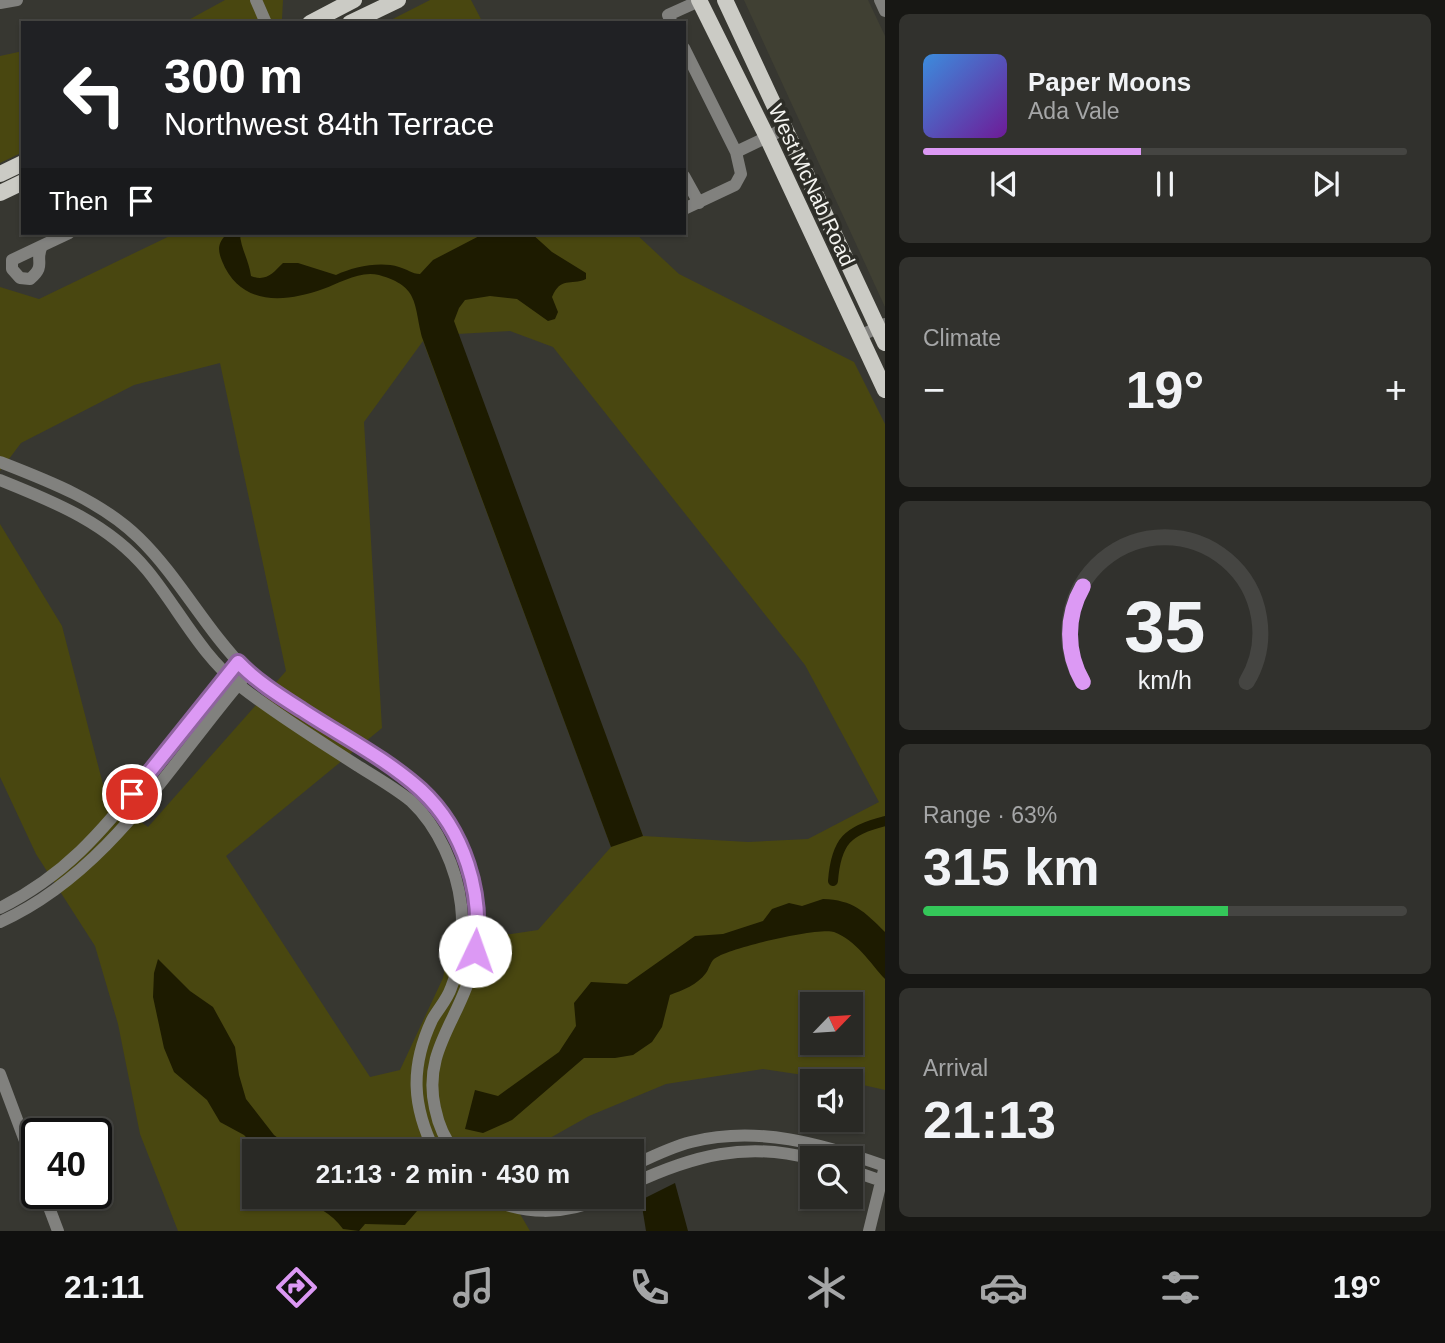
<!DOCTYPE html>
<html lang="en">
<head>
<meta charset="utf-8">
<style>
	body { margin:0; font-family:Helvetica,sans-serif; background:#31312d; color:#f1f3f6; height:100vh; display:flex; flex-direction:column; font-size:26px; white-space:nowrap }
	* { box-sizing:border-box; margin:0 }
	p { font-size:23px; color:#a5a6a7 }
	.icon { flex:none; width:38px; height:38px; fill:none; stroke:currentColor; stroke-width:2; stroke-linecap:round; stroke-linejoin:round }
	.map { position:relative; flex:1; overflow:hidden }
	.details { display:flex; flex-direction:column; gap:14px; padding:14px; background:#171714; width:560px }
	.details>* { flex:none }
	.banner { position:absolute; left:21px; top:21px; width:665px; height:214px; border-radius:0px; box-shadow:0 2px 5px #0004,0 0 0 2px #454542; background:#202124; color:#fff; overflow:hidden }
	.needle { width:46px; rotate:65deg }
	.tools { position:absolute; left:800px; top:992px; display:grid; gap:14px }
	.tools a { display:grid; place-items:center; width:63px; height:63px; border-radius:0px; background:#292925; box-shadow:0 2px 5px #0004,0 0 0 2px #454542; font-size:35px }
	.speed { position:absolute; left:21px; top:1118px; display:flex; gap:14px; font-size:35px; font-weight:700; text-align:center }
	.speed>* { display:grid; place-content:center; width:91px; height:91px; border-radius:50%; background:#292925; box-shadow:0 2px 5px #0004,0 0 0 2px #454542; line-height:1 }
	.speed .limit { border:4px solid #111; border-radius:10px; background:#fff; color:#111 }
	.pin { position:absolute; display:grid; place-items:center; width:60px; height:60px; color:#fff; margin:-30px; border:4px solid #fff; border-radius:50%; box-shadow:0 2px 7px #0007 }
	.me { position:absolute; width:77px; margin:-38px; rotate:3deg; stroke-linejoin:round; filter:drop-shadow(0 0 5px #0008) }
	.turn { display:flex; align-items:center; gap:24px; height:147px; padding:0 28px; font-size:32px }
	.turn .icon { width:91px; height:91px; stroke-width:2.5 }
	.turn b { display:block; font-size:49px; line-height:60px }
	.then { display:flex; align-items:center; height:66px; padding:0 28px; background:#0003; gap:14px; font-size:26px }
	.big { font-size:52px; font-weight:800; line-height:1.1 }
	.details .tile { flex:1; display:flex; flex-direction:column; justify-content:center; gap:10px; min-width:0; padding:0 24px; border-radius:10px; background:#31312d }
	.details .dial { align-items:center; gap:0 }
	.dial svg { height:182px; overflow:visible; fill:none; stroke:#454542; stroke-width:7; stroke-linecap:round; text-anchor:middle }
	.dial text { fill:#f1f3f6; stroke:none }
	.song { display:flex; align-items:center; gap:21px }
	.cover { width:84px; height:84px; border-radius:10px; background:linear-gradient(135deg,hsl(210 70% 55%),hsl(280 70% 35%)) }
	.played { height:7px; border-radius:4px; background:linear-gradient(90deg,#dc99f4 45%,#454542 45%) }
	.keys { display:flex; justify-content:space-around; direction:ltr }
	.heat { display:flex; justify-content:space-between; align-items:center; font-size:38px; direction:ltr }
	.charge { height:10px; border-radius:5px; background:linear-gradient(90deg,#34c759 63%,#454542 0) }
	.trip { position:absolute; left:242px; top:1139px; width:402px; height:70px; border-radius:0px; background:#292925; box-shadow:0 2px 5px #0004,0 0 0 2px #454542; font-weight:800; line-height:70px; text-align:center }
	.tab-bar { display:flex; height:112px; justify-content:space-around; align-items:center; background:#10100f; color:#a5a6a7 }
	.tab-bar .icon { width:49px; height:49px }
	.tab-bar .selected { color:#dc99f4 }
	.tab-bar b { font-size:32px; color:#f1f3f6 }
	main { display:flex; flex:1; min-height:0 }
	.map>svg:first-child { display:block }
	.built { fill:#404033 }
	.green { fill:#494710; fill-rule:evenodd }
	.water { fill:#1d1b00 }
	.lines { fill:none; stroke-linecap:round; stroke-linejoin:round }
	.canal { stroke:#1d1b00; stroke-width:10 }
	.minor { stroke:#81817e; stroke-width:12 }
	.major { stroke:#cbcbc5; stroke-width:16 }
	.route-casing { stroke:#8f639f; stroke-width:18 }
	.route { stroke:#dc99f4; stroke-width:12 }
	.labels { text-anchor:middle; dominant-baseline:central; stroke-width:7; stroke-linejoin:round; paint-order:stroke }
	.street-label { font-size:21px; fill:#f4f4f0; stroke:#2d2d27 }
</style>
</head>
<body>
<main>
<div class="map">
<svg width="885" height="1231" viewBox="0 0 885 1231">
	<rect width="100%" height="100%" fill="#373731"/>
	<path class="built" d="M744,0H868L885,36V307Z"/>
	<path class="green" d="M225,0H283L282,19L276,23H183Z
		M430,0H471L483,23H385Z
		M23,51V152L0,163V56Z
		M176,233H635L679,274L854,362L885,424V1090L850,1082L763,1069L666,1084L589,1116L527,1151L254,1152V1197H510L530,1231H178L140,1134L118,1024L95,946L36,854L0,777V524L62,626L106,796L148,827L286,671L220,363L134,385L21,443L0,471V287L39,299ZM510,331L553,347L805,665L879,802L808,839L748,842L643,836L457,334ZM423,341L611,847L538,930L449,943L443,978L400,1070L370,1077L226,856L382,728L364,422ZM812,1004H850V1043H812Z"/>
	<path class="water" d="M228,233H240C240,247 249,260 251,276C266,282 273,273 283,263H298L336,275C353,267 380,261 399,267C407,269 412,274 420,274L433,260L485,233H531L552,252L586,273V279C570,286 561,276 552,297L558,312L555,319L548,321L517,299L490,296L465,300L459,308L454,321L643,836L611,847L423,340C413,305 421,287 379,275C360,270 340,283 323,289C284,303 240,306 222,261C217,249 218,242 228,233Z
		M823,899C853,900 864,911 885,932V979C870,963 856,940 834,932C819,927 727,948 714,959C710,963 709,969 706,973C697,985 683,990 670,995L662,1027L652,1042L633,1055L615,1058H584L512,1120L483,1133L465,1129L475,1090L498,1096L559,1052L576,1026L574,1003L591,982L627,984L695,936L723,934L763,921L772,909L789,903L802,906Z
		M158,959L190,991L213,1007L235,1047L239,1075L246,1099L274,1135L290,1147L302,1151H259L244,1135L220,1122L207,1100L174,1072L164,1048L153,997L154,973Z
		M675,1183L688,1231H646L641,1200Z
		M299,1197H429L405,1225L365,1224L359,1231L343,1229C332,1213 315,1206 299,1197Z"/>
	<g class="lines">
		<path class="canal" d="M833,881C836,841 848,830 885,821"/>
		<path class="minor" d="M256,0L266,23
			M880,0L885,11
			M0,3L17,0
			M672,23L668,15L699,1
			M684,48L736,152L741,174L735,185L684,209
			M736,152L786,128
			M684,176L699,203
			M42,246C34,261 47,265 30,279L20,278L12,269V260L69,233
			M860,336L885,324
			M0,462C49,481 101,501 139,538C179,577 206,630 246,670C257,681 272,690 285,698C322,725 362,749 400,774C458,820 491,893 473,967C460,1019 422,1051 435,1108C438,1123 445,1140 455,1152
			M0,480C55,502 109,524 147,570C179,609 200,654 240,686C277,715 318,740 358,766C376,777 395,788 411,801C438,826 457,869 461,905C464,931 461,964 451,988C447,1000 438,1009 432,1020C410,1067 412,1106 435,1152
			M0,908C73,871 106,825 157,763C182,732 208,702 232,671
			M0,922C107,874 169,766 242,680
			M0,1074L37,1173
			M632,1166C651,1157 671,1147 691,1142C758,1125 822,1144 885,1166L869,1231
			M850,1170L885,1182
			M632,1184C692,1156 746,1141 812,1159
			M44,1194L58,1231
			M484,1197C525,1215 563,1216 605,1197"/>
		<path class="major" d="M699,0L767,137L885,390
			M725,0L885,343
			M310,23L354,0
			M350,23L398,0
			M0,174L23,163
			M0,193L23,182"/>
	</g>
	<g class="lines">
		<g class="route-casing">
			<path id="route" d="M132,794L238,662C256,681 280,696 302,710C340,735 387,759 421,790C464,830 484,894 475,951"/>
		</g>
		<use href="#route" class="route"/>
	</g>
	<g class="labels">
		<g class="street-label">
			<text transform="translate(812 185) rotate(65)">West McNab Road</text>
		</g>
	</g>
</svg>
<div class="tools">
<a><svg class="needle" viewBox="-14 -14 28 28"><path d="M0-13l5 13h-10z" fill="#e53935"/><path d="M0 13l5-13h-10z" fill="#a5a6a7"/></svg></a>
<a><svg class="icon" aria-label="sound" viewBox="0 0 24 24"><path d="M4 9h4l5-4v14l-5-4H4zM17 9q2 3 0 6"/></svg></a>
<a><svg class="icon" aria-label="search" viewBox="0 0 24 24"><circle cx="10" cy="10" r="6"/><path d="M15 15l6 6"/></svg></a>
</div>
<div class="speed"><div class="limit">40</div></div>
<div class="pin" style="left:132px;top:794px;background:#d93025"><svg class="icon" aria-label="arrive" viewBox="0 0 24 24"><path d="M6 21V4h12l-3 4 3 4H6"/></svg></div>
<svg class="me" style="left:475px;top:951px" viewBox="-20 -20 40 40"><circle r="19" fill="#fff"/><path d="M0-13L10 11 0 6-10 11z" fill="#dc99f4"/></svg>
<div class="trip">21:13 · 2 min · 430 m</div>
<div class="banner">
<div class="turn"><svg class="icon" aria-label="left" viewBox="0 0 24 24"><path d="M17 20v-9H6M10 6l-5 5 5 5"/></svg><div><b>300 m</b>Northwest 84th Terrace</div></div>
<div class="then">Then<svg class="icon" aria-label="arrive" viewBox="0 0 24 24"><path d="M6 21V4h12l-3 4 3 4H6"/></svg></div>
</div>
</div>
<section class="details">
<div class="tile">
<div class="song"><i class="cover"></i><div><b>Paper Moons</b><p>Ada Vale</p></div></div>
<div class="played"></div>
<div class="keys"><svg class="icon" aria-label="previous" viewBox="0 0 24 24"><path d="M18 5L8 12l10 7zM5 5v14"/></svg><svg class="icon" aria-label="pause" viewBox="0 0 24 24"><path d="M8 5v14M16 5v14"/></svg><svg class="icon" aria-label="next" viewBox="0 0 24 24"><path d="M6 5l10 7-10 7zM19 5v14"/></svg></div>
</div>
<div class="tile"><p>Climate</p>
<div class="heat"><a>−</a><b class="big">19°</b><a>+</a></div>
</div>
<div class="tile dial"><svg viewBox="0 0 100 80">
<path d="M14 69A42 42 0 1 1 86 69"/>
<path d="M14 69A42 42 0 0 1 14 27" stroke="#dc99f4"/>
<text x="50" y="56" font-size="32" font-weight="700">35</text>
<text x="50" y="72" font-size="11">km/h</text>
</svg></div>
<div class="tile"><p>Range · 63%</p><b class="big">315 km</b><div class="charge"></div></div>
<div class="tile"><p>Arrival</p><b class="big">21:13</b></div>
</section>
</main>
<nav class="tab-bar">
<b>21:11</b>
<svg class="icon selected" aria-label="directions" viewBox="0 0 24 24"><path d="M12 3l9 9-9 9-9-9zM9 14v-3h6M13 9l2 2-2 2"/></svg>
<svg class="icon" aria-label="music" viewBox="0 0 24 24"><path d="M9 18V5l10-2v13"/><circle cx="6" cy="18" r="3"/><circle cx="16" cy="16" r="3"/></svg>
<svg class="icon" aria-label="phone" viewBox="0 0 24 24"><path d="M5 4h4l2 5-3 2q2 4 5 5l2-3 5 2v4C11 20 4 13 5 4z"/></svg>
<svg class="icon" aria-label="climate" viewBox="0 0 24 24"><path d="M12 3v18M4 7l16 10M4 17L20 7"/></svg>
<svg class="icon" aria-label="car" viewBox="0 0 24 24"><path d="M5 17H2v-5l4-1 3-4h7l3 4 3 1v5h-3M9 17h6M6 11h13"/><circle cx="7" cy="17" r="2"/><circle cx="17" cy="17" r="2"/></svg>
<svg class="icon" aria-label="filters" viewBox="0 0 24 24"><path d="M4 7h16M4 17h16"/><circle cx="9" cy="7" r="2"/><circle cx="15" cy="17" r="2"/></svg>
<b>19°</b>
</nav>
</body>
</html>
